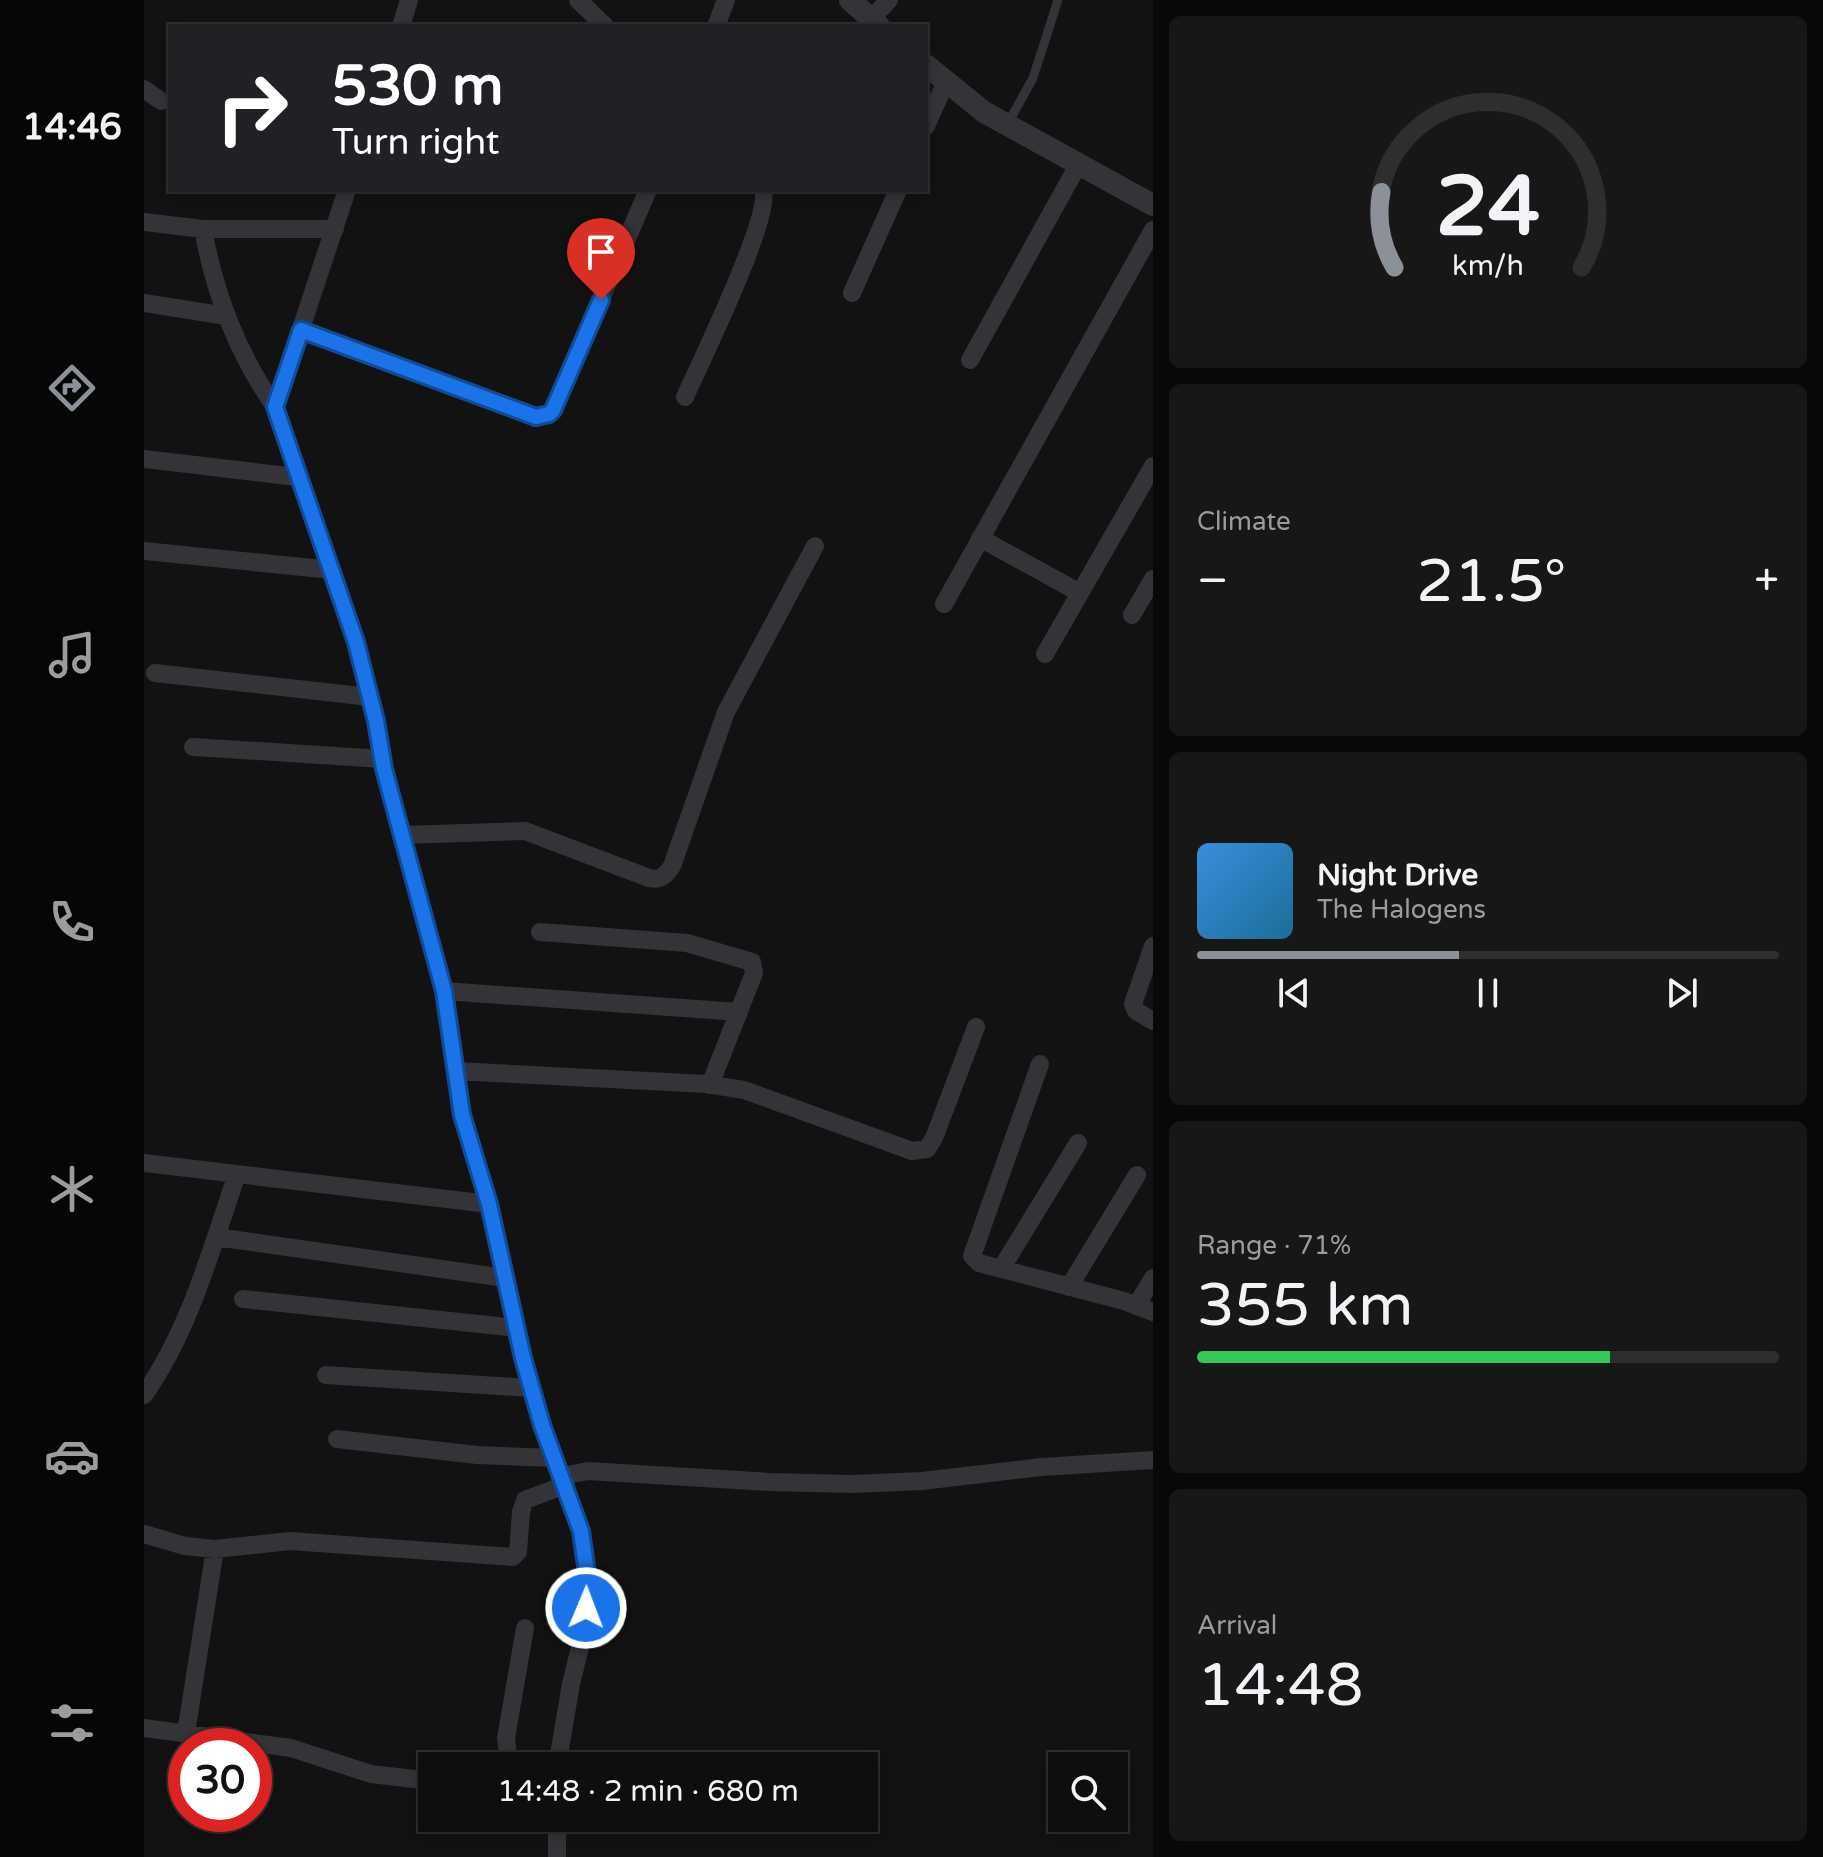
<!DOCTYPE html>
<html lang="en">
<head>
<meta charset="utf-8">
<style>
	body { margin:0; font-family:"Varela Round",sans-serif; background:#171717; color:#f1f3f6; height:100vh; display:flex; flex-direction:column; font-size:30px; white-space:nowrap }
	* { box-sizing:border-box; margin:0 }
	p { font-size:26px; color:#9b9c9e }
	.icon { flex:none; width:44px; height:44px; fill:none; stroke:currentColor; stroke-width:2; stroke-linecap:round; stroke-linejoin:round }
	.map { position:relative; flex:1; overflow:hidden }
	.details { display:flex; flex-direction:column; gap:16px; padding:16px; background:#080808; width:670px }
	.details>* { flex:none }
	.hud { position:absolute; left:24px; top:24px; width:760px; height:168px; border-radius:0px; box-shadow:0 4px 12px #0003,0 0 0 2px #2e2e2e; background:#202124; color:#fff; overflow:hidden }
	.tools { position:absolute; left:904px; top:1752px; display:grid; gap:16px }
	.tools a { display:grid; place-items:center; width:80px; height:80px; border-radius:0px; background:#0e0e0e; box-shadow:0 4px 12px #0003,0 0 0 2px #2e2e2e; font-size:40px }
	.speed { position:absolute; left:24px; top:1728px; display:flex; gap:16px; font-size:40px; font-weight:700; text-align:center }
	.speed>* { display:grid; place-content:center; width:104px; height:104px; border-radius:50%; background:#0e0e0e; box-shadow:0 4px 12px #0003,0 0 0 2px #2e2e2e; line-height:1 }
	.speed .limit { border:12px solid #d22; background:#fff; color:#111 }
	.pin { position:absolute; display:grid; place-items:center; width:68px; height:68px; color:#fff; margin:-82px -34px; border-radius:50% 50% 50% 0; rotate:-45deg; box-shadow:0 0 8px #0007 }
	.pin .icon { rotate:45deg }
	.me { position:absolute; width:88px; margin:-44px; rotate:1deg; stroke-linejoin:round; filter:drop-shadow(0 0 6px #0008) }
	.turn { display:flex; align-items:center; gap:28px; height:168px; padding:0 32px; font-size:36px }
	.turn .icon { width:104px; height:104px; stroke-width:2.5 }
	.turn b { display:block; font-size:56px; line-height:68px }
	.big { font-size:60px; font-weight:600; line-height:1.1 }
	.details .widget { flex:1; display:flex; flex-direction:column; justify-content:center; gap:12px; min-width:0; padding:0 28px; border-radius:12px; background:#171717 }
	.details .dial { align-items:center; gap:0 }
	.dial svg { height:208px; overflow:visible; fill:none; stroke:#2e2e2e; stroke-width:7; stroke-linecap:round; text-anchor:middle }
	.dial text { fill:#f1f3f6; stroke:none }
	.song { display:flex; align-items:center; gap:24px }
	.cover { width:96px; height:96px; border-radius:12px; background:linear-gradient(135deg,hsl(210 70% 55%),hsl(200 70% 35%)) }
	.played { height:8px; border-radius:4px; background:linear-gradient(90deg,#8c9099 45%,#2e2e2e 45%) }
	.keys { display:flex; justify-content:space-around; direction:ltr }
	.heat { display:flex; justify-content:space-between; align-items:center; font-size:44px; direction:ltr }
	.charge { height:12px; border-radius:6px; background:linear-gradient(90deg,#34c759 71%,#2e2e2e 0) }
	.trip { position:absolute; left:274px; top:1752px; width:460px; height:80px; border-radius:0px; background:#0e0e0e; box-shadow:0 4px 12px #0003,0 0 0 2px #2e2e2e; font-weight:600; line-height:80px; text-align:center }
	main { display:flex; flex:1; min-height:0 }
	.menu { display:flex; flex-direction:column; width:144px; justify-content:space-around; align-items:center; background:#060606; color:#9b9c9e }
	.menu .icon { width:56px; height:56px }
	.menu .current { color:#8c9099 }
	.menu b { font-size:36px; color:#f1f3f6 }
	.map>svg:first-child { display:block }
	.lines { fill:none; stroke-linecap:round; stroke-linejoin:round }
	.service { stroke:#333338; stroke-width:9 }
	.minor { stroke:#333338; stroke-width:18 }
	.tertiary { stroke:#333338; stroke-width:22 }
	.route-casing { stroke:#114b97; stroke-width:20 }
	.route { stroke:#1a73e8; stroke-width:14 }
</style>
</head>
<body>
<main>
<nav class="menu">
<b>14:46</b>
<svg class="icon current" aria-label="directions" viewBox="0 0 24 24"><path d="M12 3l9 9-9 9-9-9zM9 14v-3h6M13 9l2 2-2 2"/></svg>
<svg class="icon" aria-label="music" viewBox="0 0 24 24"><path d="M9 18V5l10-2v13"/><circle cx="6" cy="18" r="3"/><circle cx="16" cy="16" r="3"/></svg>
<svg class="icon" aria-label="phone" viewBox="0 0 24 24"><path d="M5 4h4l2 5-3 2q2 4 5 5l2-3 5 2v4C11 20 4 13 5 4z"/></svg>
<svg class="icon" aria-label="climate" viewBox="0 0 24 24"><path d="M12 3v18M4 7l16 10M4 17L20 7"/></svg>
<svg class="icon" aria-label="car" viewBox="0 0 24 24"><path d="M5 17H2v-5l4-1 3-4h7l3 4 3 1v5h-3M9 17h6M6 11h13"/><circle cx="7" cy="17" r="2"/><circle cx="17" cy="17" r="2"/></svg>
<svg class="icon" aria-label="filters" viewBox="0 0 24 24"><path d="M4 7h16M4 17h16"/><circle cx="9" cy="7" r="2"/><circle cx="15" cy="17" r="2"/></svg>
</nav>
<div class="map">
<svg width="1009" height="1857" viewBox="0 0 1009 1857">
	<rect width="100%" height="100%" fill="#121213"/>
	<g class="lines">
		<path class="service" d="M863,125L889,78L914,0"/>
		<path class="minor" d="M434,0L461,26
			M727,19L745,0
			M257,26L265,0
			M572,26L582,0
			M0,89L17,101
			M782,126L802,81
			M203,190L131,407L212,642L232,721L240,769L300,991L318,1115L345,1204L379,1358L398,1425L437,1531L444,1580L439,1635L427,1684L413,1766
			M0,222L59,229H191
			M59,229C71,295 93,352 131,407
			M708,293L754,190
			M0,303L82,316
			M157,330L392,417L405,414L409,410L504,190
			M826,360L934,165
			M541,397C556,363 628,217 619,190
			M0,459L153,477
			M836,538L936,593
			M0,551L188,570
			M800,604L1009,230
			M988,615L1009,579
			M901,654L1009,466
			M11,673L226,697
			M49,747L239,759
			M258,835L381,831L505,878C517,881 522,875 528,866L582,712L671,546
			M396,932L543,943L608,962L610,973L566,1085
			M1009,946L989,1004L992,1011L1009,1021
			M300,991L595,1012
			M896,1064L828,1256L835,1263L980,1301L1009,1312
			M311,1071L563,1084L600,1090L768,1151L783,1149L790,1138L832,1027
			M0,1163L345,1204
			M72,1237L361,1278
			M857,1269L934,1143
			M925,1287L993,1175
			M99,1299L373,1328
			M992,1306L1009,1278
			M182,1375L387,1388
			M0,1395C46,1329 67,1250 93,1174
			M193,1439L333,1455L410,1458
			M418,1476L444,1471L626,1482L708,1484L778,1481L897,1467L1009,1460
			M0,1534L41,1546L71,1549L146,1541L369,1557L374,1552L377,1512L381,1500L421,1485
			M0,1728L147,1748L227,1774L288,1781
			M42,1733L71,1549
			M365,1766L362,1738L381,1628
			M413,1818V1857"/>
		<path class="tertiary" d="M706,0L735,26
			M782,65L840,112L1009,205"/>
	</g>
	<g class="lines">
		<g class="route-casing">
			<path id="route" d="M442,1608L444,1580L437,1531L398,1425L379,1358L345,1204L318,1115L300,991L240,769L232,721L212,642L131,407L157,330L392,417L405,414L409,410L457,300"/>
		</g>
		<use href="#route" class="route"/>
	</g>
</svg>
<div class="tools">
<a><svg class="icon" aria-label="search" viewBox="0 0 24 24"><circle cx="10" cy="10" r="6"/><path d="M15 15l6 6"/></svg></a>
</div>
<div class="speed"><div class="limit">30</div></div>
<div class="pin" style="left:457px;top:300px;background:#d93025"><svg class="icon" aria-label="arrive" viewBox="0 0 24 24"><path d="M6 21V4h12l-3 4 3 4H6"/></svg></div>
<svg class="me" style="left:442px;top:1608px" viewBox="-20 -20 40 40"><circle r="17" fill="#1a73e8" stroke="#fff" stroke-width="3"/><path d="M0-11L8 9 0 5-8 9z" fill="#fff"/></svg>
<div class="trip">14:48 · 2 min · 680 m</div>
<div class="hud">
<div class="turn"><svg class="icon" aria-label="right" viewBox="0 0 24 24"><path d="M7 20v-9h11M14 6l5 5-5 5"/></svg><div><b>530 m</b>Turn right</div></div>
</div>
</div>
<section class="details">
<div class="widget dial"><svg viewBox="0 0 100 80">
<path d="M14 69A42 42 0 1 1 86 69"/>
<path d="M14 69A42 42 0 0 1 9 40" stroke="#8c9099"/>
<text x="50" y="56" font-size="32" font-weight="700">24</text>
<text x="50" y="72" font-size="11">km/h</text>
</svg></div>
<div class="widget"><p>Climate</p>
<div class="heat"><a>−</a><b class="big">21.5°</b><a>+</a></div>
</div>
<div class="widget">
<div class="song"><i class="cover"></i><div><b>Night Drive</b><p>The Halogens</p></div></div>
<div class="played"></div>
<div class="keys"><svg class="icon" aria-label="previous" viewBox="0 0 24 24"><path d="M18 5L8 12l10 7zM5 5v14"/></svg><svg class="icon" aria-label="pause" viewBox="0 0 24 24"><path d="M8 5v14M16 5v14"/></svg><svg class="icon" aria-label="next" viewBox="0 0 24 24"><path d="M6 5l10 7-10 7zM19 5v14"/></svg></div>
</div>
<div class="widget"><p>Range · 71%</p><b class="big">355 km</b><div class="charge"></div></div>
<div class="widget"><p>Arrival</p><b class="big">14:48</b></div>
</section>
</main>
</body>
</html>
